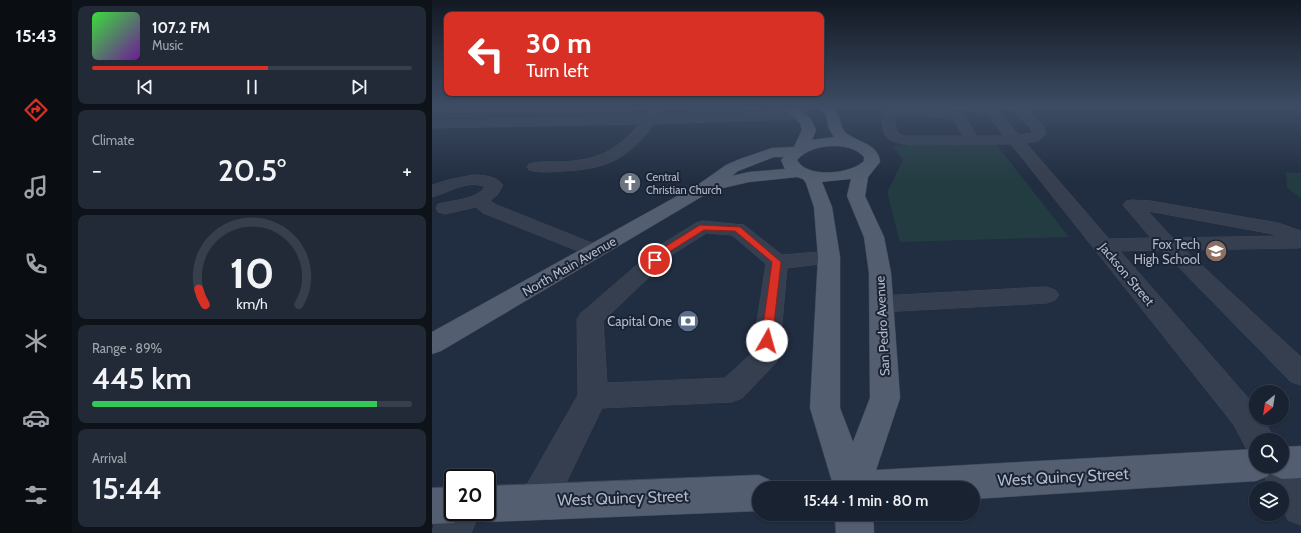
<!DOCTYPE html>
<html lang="en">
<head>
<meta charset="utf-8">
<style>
	body { margin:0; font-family:Cabin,sans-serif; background:#222a38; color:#f1f3f6; height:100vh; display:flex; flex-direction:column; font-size:15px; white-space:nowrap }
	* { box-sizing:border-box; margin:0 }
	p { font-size:13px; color:#9fa4ab }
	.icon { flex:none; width:22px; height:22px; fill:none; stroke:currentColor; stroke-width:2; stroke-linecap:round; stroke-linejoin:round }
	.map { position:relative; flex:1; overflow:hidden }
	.panel { display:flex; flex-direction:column; gap:6px; padding:6px; background:#0e131a; width:360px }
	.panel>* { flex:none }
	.hud { position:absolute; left:12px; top:12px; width:380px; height:84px; border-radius:8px; box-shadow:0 1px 3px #0004,0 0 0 1px #373f4c; background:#d93025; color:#fff; overflow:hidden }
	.needle { width:26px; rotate:210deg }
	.buttons { position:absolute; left:817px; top:385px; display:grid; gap:8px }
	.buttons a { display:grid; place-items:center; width:40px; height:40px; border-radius:50%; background:#192230; box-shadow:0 1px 3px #0004,0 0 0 1px #373f4c; font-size:20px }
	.speed { position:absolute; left:12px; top:469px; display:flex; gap:8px; font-size:20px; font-weight:700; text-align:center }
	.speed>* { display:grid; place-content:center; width:52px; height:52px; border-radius:50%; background:#192230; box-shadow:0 1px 3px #0004,0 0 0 1px #373f4c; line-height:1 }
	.speed .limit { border:2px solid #111; border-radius:6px; background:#fff; color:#111 }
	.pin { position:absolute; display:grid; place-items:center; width:34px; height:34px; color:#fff; margin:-17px; border:2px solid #fff; border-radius:50%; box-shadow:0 1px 4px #0007 }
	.me { position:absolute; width:44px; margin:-22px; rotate:7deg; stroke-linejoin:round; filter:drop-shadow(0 0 3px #0008) }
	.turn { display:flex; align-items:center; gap:14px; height:84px; padding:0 16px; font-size:18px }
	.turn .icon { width:52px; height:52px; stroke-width:2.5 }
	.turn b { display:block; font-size:28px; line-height:34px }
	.big { font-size:30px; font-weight:600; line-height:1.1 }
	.panel .tile { flex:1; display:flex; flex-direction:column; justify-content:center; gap:6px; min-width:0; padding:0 14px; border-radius:8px; background:#222a38 }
	.panel .dial { align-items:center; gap:0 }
	.dial svg { height:104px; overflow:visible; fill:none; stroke:#373f4c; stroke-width:7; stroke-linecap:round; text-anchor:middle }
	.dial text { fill:#f1f3f6; stroke:none }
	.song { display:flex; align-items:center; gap:12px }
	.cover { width:48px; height:48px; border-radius:6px; background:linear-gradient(135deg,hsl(120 70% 55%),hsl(280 70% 35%)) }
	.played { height:4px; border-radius:2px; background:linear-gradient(90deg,#d93025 55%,#373f4c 55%) }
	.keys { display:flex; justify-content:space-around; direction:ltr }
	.heat { display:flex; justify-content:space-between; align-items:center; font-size:22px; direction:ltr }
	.charge { height:6px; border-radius:3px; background:linear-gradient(90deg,#34c759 89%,#373f4c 0) }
	.trip { position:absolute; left:320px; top:481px; width:228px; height:40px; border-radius:20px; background:#192230; box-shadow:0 1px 3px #0004,0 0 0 1px #373f4c; font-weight:600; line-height:40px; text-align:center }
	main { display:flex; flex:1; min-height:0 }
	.tabs { display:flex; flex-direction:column; width:72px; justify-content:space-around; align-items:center; background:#0a0e13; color:#9fa4ab }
	.tabs .icon { width:28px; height:28px }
	.tabs .current { color:#d93025 }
	.tabs b { font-size:18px; color:#f1f3f6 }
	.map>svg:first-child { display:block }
	.medical { fill:#312e40 }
	.green { fill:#233c41 }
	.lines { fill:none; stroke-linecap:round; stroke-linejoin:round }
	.minor-casing { stroke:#3f4858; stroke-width:1 }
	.major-casing { stroke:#3f4858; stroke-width:1 }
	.minor { fill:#363f4f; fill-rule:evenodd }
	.major { fill:#535e70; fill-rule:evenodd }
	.route { fill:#d93025; stroke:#8d1f18 }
	.labels { text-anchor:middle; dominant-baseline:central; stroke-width:4; stroke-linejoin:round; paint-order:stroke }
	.far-poi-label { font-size:11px; fill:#b2baca; stroke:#1b2434; text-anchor:start }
	.poi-label { font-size:13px; fill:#b2baca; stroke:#1b2434; text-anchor:end }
	.street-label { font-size:13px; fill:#b2baca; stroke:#1b2434 }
	.near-street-label { font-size:16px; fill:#b2baca; stroke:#1b2434 }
</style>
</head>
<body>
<main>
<nav class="tabs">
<b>15:43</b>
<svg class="icon current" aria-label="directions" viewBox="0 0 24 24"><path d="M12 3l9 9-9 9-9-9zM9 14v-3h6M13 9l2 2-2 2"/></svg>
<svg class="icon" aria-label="music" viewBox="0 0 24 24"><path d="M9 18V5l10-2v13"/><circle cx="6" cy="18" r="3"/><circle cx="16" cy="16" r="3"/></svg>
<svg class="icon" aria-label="phone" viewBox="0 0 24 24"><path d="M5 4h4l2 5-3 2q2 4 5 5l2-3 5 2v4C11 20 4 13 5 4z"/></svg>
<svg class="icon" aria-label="climate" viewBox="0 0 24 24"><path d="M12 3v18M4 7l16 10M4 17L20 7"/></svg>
<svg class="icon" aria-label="car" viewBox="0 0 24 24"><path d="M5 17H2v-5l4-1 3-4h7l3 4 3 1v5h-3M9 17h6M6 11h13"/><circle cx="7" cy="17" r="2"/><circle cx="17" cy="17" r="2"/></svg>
<svg class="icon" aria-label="filters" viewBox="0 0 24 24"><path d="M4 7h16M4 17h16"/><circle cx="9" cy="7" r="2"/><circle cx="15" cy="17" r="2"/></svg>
</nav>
<section class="panel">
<div class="tile">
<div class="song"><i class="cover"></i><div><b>107.2 FM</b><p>Music</p></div></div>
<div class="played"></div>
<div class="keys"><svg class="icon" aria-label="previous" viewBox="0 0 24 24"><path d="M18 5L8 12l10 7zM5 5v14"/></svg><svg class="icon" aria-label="pause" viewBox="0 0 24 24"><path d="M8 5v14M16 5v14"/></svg><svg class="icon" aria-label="next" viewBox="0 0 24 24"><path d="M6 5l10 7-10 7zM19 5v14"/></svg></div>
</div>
<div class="tile"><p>Climate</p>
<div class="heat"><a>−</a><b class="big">20.5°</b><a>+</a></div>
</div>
<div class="tile dial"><svg viewBox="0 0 100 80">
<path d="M14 69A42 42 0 1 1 86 69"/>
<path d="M14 69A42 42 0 0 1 9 57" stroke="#d93025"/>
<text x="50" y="56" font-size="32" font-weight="700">10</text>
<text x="50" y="72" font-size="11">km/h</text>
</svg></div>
<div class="tile"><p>Range · 89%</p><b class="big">445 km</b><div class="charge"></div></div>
<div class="tile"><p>Arrival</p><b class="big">15:44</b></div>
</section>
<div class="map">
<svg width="869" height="533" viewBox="0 0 869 533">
	<rect width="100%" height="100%" fill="#212d40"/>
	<path class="medical" d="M0,106H207L200,114L0,118Z"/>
	<path class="green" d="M256,106H338L327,111L253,113Z
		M564,144L637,237L468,242L455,192L471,160L461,146Z
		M854,172L869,173V198L855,188Z"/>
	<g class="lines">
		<g class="minor-casing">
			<path id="minor" d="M521,106H551L563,108L587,135L600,133L599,129L581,110L577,109L575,106H591L611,125L614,134L606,141L594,143L677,239L719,238L691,205L694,201L700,200L719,201L846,223L869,231V247L866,248L753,250L869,357V385L859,382L730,250L688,251L824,407V418H831L843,440H824V453L815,450L802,425L579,144L477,145C453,141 452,139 449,115C459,100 515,110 531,114L545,136H572L555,114L527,110L523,109ZM472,115H490L522,120L531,136H470L465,131L462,117ZM716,211L841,234L846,236L741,238Z
				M223,109L227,110L229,113L227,116L365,111L370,112L371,115L370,118L365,119L222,124C196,159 175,169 131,171C120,172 108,173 97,170L95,167L97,164C107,161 118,162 129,162C165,160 184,152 207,124L0,128V120L214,116L219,110Z
				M41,175C51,175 64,176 71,185L66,194L58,201L65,205L170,247L174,251L170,255L163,257L156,255L51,213L44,207L13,214L6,212L4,208L6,204C21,200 44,200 53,187C36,179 16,193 0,197V185L16,180Z
				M271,221L312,225L350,255L397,251L405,252L408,257L405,262L355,268L347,357L343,364L310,398L300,402L170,408L119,514L106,519L93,514L88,501L93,488L146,395L145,319L149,313L227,246L264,223ZM275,233L300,235L334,264L320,353L293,378L175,383L171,321L241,254Z
				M615,287L623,290L627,295L623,300L615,303L449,312L440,310L437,304L440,298L449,296Z
				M850,452L856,455L869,474V525L856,520L850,509V488H838L827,466H850Z
				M21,497V512H48L39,533H0C1,524 13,501 21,497Z"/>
		</g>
		<g class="major-casing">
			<path id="major" d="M350,106H363L379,119L384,130L380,140L402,137L397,129L394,115L385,106H398C410,116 407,126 414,133C425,142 447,144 448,162L436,177L433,196L452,237L459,273L468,398L444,470L824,449V466H850V447L869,446V478L850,479L837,473L836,476L824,481L541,499V488H402L378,408L386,257L382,207L374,183L371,179L365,177L317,182L291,188L286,187L9,351L0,354V332L267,184L294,165L308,159L340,148L362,147L370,130L368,123ZM398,146C412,146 423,147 432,157V161C419,174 375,179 365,160C374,150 386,147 398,146ZM342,157H352L349,160L353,169L317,172L300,176L306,171ZM419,179L415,196L432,237L437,273L438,398L421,442L408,408V257L400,207L390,182Z
				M327,475L340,481L343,488H327V511L55,522L42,517L40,512H55V486Z
				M21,487V512H36L34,518L21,523L0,524V488Z
				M403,514H441L442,533H404Z"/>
		</g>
		<use href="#minor" class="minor"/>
		<use href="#major" class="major"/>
	</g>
	<linearGradient id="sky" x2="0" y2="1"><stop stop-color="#121923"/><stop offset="0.59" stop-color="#3d4c64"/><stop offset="1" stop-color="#3d4c64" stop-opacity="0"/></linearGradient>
	<rect width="869" height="181" fill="url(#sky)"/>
	<path class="route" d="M268,225L308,227L349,262L340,341L338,344H331L329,341L340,262L303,231L272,230L237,252L227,262H220L219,260L231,248Z"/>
	<defs>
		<g id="church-disc" transform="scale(1.15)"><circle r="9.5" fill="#6b7280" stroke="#1b2434"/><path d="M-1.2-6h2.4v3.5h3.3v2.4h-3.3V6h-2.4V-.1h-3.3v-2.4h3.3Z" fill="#fff"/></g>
		<g id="school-disc" transform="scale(1.15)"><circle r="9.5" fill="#8d6e63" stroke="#1b2434"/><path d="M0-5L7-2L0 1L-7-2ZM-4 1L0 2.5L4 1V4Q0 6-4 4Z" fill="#fff"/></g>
		<g id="bank-disc" transform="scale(1.15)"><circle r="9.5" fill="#5c6f8a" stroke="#1b2434"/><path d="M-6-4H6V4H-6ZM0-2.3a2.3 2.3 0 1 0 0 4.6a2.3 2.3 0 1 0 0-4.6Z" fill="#fff"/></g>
	</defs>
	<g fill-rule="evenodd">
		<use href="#church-disc" x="198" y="183"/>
		<use href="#school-disc" x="784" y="251"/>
		<use href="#bank-disc" x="256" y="321"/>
	</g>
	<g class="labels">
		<g class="far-poi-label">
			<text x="214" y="177">Central<tspan x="214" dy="13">Christian Church</tspan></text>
		</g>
		<g class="poi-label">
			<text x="768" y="244">Fox Tech<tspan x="768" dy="15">High School</tspan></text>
			<text x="240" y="321">Capital One</text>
		</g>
		<g class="street-label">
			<text transform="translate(137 266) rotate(-30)">North Main Avenue</text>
			<text transform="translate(695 274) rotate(50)">Jackson Street</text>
			<text transform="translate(450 326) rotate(-93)">San Pedro Avenue</text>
		</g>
		<g class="near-street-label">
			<text transform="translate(631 477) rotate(-3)">West Quincy Street</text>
			<text transform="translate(191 498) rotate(-2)">West Quincy Street</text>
		</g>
	</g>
</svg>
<div class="buttons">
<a><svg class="needle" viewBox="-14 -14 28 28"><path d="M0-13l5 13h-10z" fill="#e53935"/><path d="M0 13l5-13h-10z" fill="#9fa4ab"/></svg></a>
<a><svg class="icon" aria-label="search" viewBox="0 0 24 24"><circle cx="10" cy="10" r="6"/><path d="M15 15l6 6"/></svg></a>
<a><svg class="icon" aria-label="layers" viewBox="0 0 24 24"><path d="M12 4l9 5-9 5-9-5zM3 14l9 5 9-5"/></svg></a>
</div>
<div class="speed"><div class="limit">20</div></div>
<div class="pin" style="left:223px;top:260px;background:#d93025"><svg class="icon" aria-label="arrive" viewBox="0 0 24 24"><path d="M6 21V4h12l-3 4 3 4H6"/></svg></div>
<svg class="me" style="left:335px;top:341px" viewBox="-20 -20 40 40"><circle r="19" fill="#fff"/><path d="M0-13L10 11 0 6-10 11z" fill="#d93025"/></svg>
<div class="trip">15:44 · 1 min · 80 m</div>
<div class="hud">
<div class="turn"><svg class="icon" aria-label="left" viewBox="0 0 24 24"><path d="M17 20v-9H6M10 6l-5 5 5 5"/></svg><div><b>30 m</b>Turn left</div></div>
</div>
</div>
</main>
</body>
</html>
